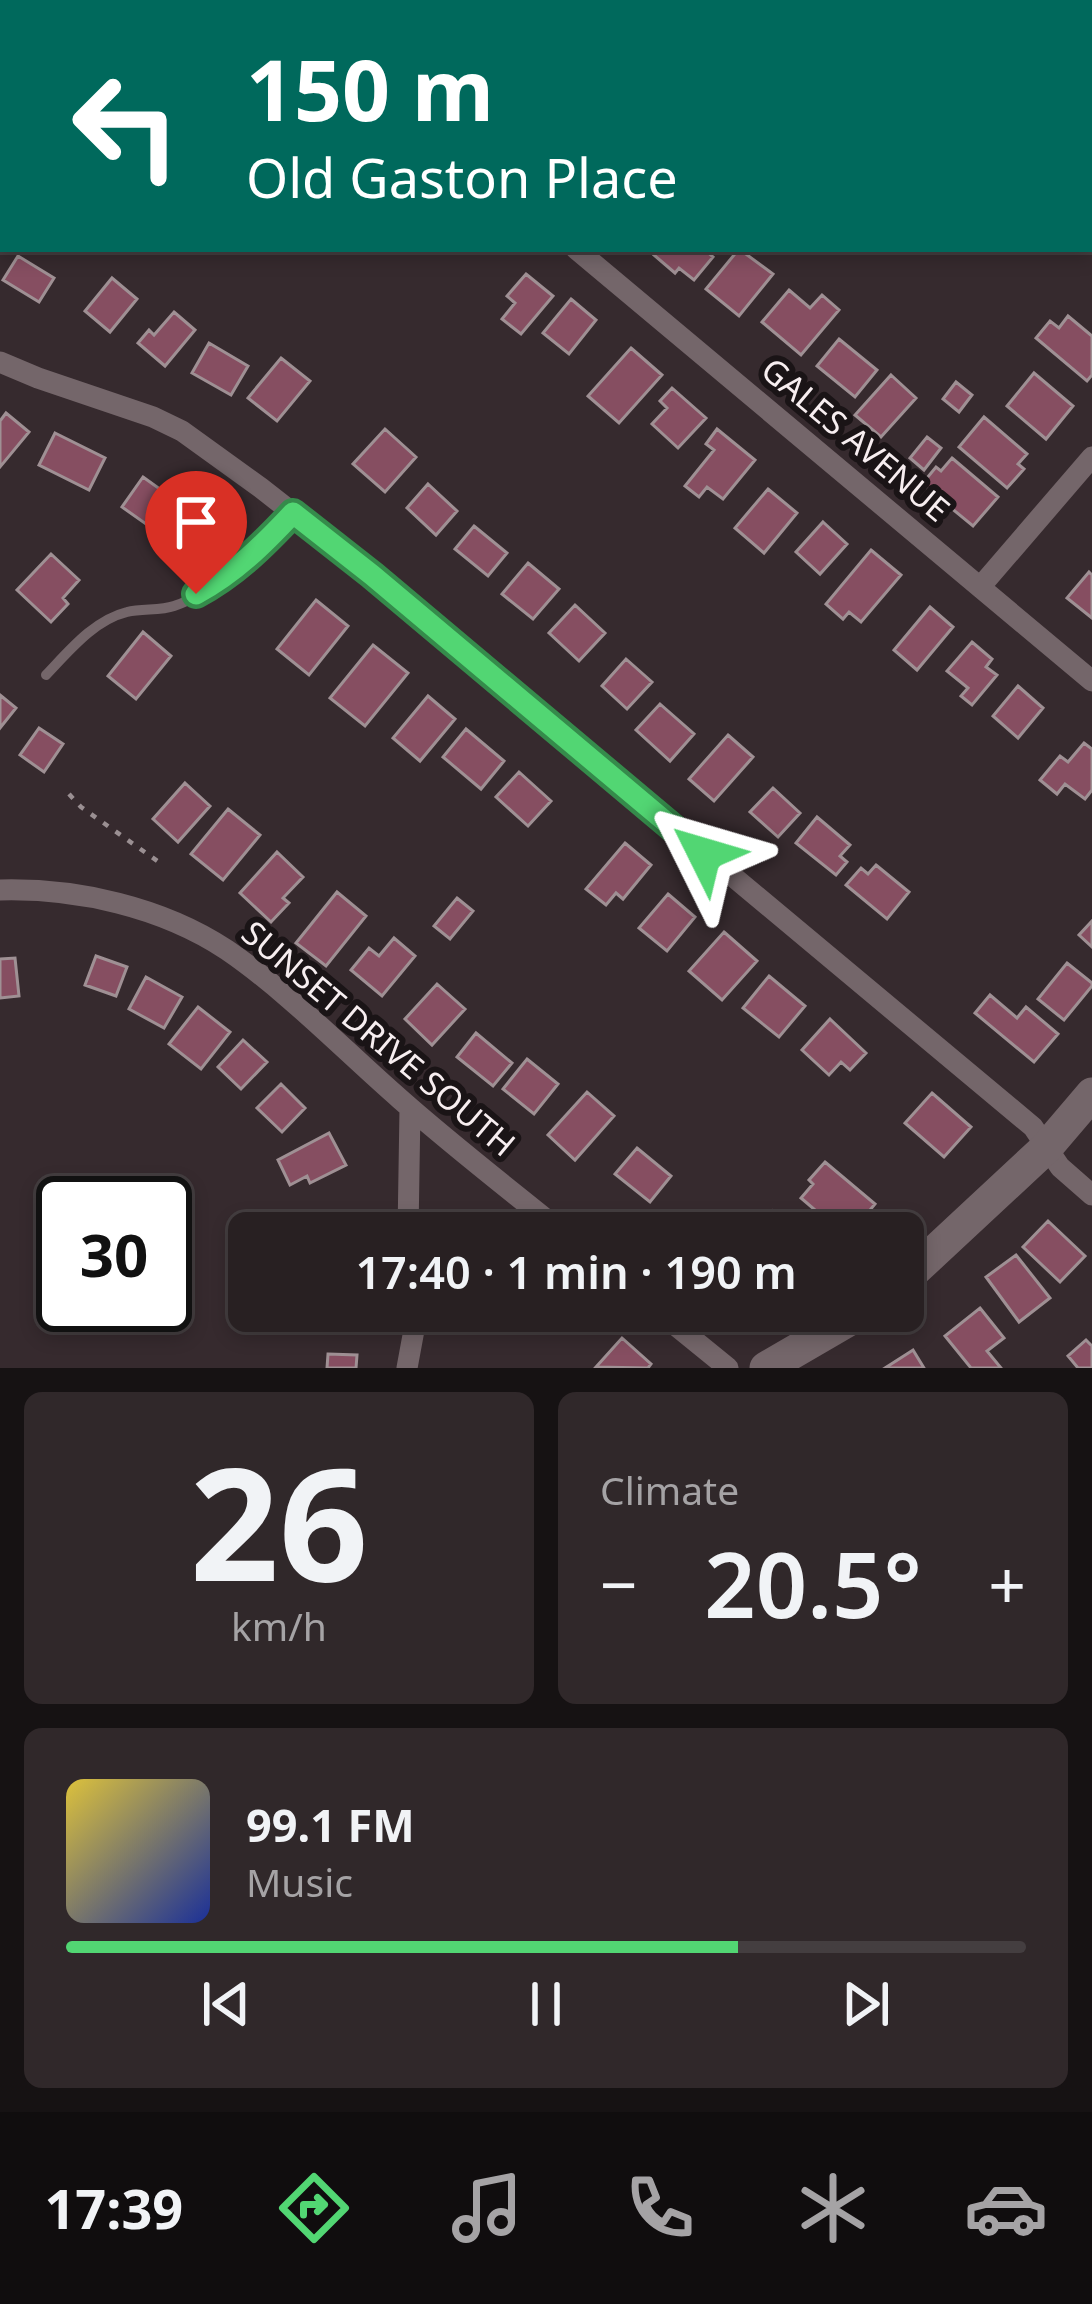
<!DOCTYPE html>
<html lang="en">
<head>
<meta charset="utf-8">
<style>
	body { margin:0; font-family:"Noto Sans",sans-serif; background:#30282a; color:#f1f3f6; height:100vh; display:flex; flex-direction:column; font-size:45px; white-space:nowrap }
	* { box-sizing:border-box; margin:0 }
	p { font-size:39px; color:#a5a3a5 }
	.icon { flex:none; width:66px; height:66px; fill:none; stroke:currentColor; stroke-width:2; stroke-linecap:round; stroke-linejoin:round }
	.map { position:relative; height:1368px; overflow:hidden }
	.panel { display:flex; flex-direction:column; gap:24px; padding:24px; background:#161213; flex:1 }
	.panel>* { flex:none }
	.hud { position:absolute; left:0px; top:0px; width:1092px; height:252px; box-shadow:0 6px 18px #0003,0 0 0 3px #443e40; background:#00695c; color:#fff; overflow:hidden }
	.speed { position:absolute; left:36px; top:1176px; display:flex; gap:24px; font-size:60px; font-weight:700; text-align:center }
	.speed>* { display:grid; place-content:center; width:156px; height:156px; border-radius:50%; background:#282022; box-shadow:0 6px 18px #0003,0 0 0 3px #443e40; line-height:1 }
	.speed .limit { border:6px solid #111; border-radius:18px; background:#fff; color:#111 }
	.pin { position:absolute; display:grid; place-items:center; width:102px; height:102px; color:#fff; margin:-123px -51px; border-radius:50% 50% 50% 0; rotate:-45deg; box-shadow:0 0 12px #0007 }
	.pin .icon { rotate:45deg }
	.me { position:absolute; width:132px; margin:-66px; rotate:310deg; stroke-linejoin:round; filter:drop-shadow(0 0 9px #0008) }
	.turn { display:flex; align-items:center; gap:42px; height:252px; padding:0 48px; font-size:54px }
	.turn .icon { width:156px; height:156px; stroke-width:2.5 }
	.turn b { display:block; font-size:84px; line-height:102px }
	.big { font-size:90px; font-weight:600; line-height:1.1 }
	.panel .tile { flex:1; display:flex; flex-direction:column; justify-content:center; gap:18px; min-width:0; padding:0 42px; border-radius:18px; background:#30282a }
	.panel .dial { align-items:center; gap:0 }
	.dial b { font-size:156px; line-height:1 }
	.song { display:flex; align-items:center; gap:36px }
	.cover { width:144px; height:144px; border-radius:18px; background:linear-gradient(135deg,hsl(50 70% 55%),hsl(230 70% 35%)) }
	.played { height:12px; border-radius:6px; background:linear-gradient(90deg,#52d673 70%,#443e40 70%) }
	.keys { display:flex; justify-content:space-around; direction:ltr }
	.heat { display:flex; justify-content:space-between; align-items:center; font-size:66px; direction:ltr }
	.panel .tiles { flex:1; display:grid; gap:24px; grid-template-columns:1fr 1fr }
	.tile:last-child { grid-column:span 2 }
	.trip { position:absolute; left:228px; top:1212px; width:696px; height:120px; border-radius:18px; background:#282022; box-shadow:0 6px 18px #0003,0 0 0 3px #443e40; font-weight:600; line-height:120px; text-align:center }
	.tab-bar { display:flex; height:192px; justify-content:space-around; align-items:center; background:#100d0e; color:#a5a3a5 }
	.tab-bar .icon { width:84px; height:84px }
	.tab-bar .current { color:#52d673 }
	.tab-bar b { font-size:54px; color:#f1f3f6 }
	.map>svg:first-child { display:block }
	.building { fill:#864e61; stroke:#9f9094; stroke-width:3 }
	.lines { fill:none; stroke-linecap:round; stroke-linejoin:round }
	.path { stroke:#9a8f92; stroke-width:4.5; stroke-dasharray:6 9; stroke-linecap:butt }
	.lane { stroke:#74666a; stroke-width:10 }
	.street { stroke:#74666a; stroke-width:21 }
	.secondary { stroke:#74666a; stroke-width:33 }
	.route-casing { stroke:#358b4b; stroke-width:30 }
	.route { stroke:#52d673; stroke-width:21 }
	.labels { text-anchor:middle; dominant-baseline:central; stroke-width:12; stroke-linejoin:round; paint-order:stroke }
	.street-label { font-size:33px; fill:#f7eef0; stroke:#1a1416 }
</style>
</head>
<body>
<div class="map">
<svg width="1092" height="1368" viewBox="0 0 1092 1368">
	<rect width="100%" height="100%" fill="#362a2e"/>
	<path class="building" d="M413,0H457L459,1L411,3Z
		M659,249H704L713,257L694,280L679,268L675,273L654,255Z
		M739,249L773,274L739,316L706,289Z
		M18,256L54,278L39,302L3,280Z
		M526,274L553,296L521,334L502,319L515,303L507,296Z
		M112,278L137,299L110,332L85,311Z
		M789,290L810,308L822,295L839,310L801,355L762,322Z
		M571,299L596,320L569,354L543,333Z
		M174,312L195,330L165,366L138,343L149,330L154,335Z
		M1068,316L1092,336V375L1087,381L1036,338L1050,321L1059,328Z
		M839,339L877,370L855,397L817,366Z
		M209,343L248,366L231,395L192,373Z
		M631,348L662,375L619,423L588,396Z
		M281,358L310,381L277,421L248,398Z
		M1034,373L1073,406L1046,439L1007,406Z
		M891,375L916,398L881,437L855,415Z
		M956,382L972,395L959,412L943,399Z
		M672,388L706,418L678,448L652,424L667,408L660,401Z
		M6,413L29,432L0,467V421Z
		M984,417L1027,454L1018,464L1024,469L1007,488L959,447Z
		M385,429L416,457L385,492L353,464Z
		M717,429L755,460L723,499L707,487L699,497L685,486L714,450L706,444Z
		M55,433L105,458L89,490L39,465Z
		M927,437L941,448L924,470L910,458Z
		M952,458L998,497L973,526L922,484L936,467L941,471Z
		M143,477L203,520L188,541L169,527L163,536L122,507Z
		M428,484L457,511L436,535L407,508Z
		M768,489L797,513L764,553L735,528Z
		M823,522L847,544L820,574L796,552Z
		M474,526L507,553L488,576L455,549Z
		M871,550L901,575L861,622L849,612L843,619L826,604Z
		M51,554L79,580L63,598L68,604L51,622L17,590Z
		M528,563L559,589L533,619L502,594Z
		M1089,572L1092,575V618L1067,598Z
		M316,600L348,626L309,675L277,649Z
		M575,605L605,633L579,661L549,633Z
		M930,607L953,627L917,670L894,650Z
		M143,632L171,656L136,699L108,676Z
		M972,642L992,659L986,667L997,675L972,705L961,696L968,688L947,671Z
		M373,645L408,673L365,726L330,698Z
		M626,659L652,682L627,709L602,686Z
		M1018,686L1043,708L1018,738L993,716Z
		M0,695L16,708L0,728Z
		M428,696L455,719L420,761L393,738Z
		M660,704L694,734L670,761L636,730Z
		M39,728L63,744L44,772L20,755Z
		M466,729L504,761L481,789L443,757Z
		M728,735L753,757L714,801L689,779Z
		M1084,743L1092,749V790L1085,799L1065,784L1057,794L1040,780L1060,756L1068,762Z
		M519,772L551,801L528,826L496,797Z
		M185,783L210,806L178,842L153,819Z
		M773,788L800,813L778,837L750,812Z
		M228,809L260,835L223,880L191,854Z
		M817,817L850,845L840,856L847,862L836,875L796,843Z
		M625,843L651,865L623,899L616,893L606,905L586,889Z
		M277,852L303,877L283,898L289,903L271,922L240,893Z
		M876,865L909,892L887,919L846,885L861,868L868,874Z
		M337,892L366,916L326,966L296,943Z
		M668,894L695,917L667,951L639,928Z
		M457,898L473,911L450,939L434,926Z
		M1092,921V947L1079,935Z
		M724,932L757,961L722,1000L689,971Z
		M394,938L415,956L382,996L351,970L369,948L379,956Z
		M96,956L127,967L116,996L85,985Z
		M15,958L19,996L0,998V959Z
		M1067,963L1092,983V986L1064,1020L1038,999Z
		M769,976L805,1006L779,1037L743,1008Z
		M146,977L182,997L164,1028L129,1009Z
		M437,984L465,1009L432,1045L405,1019Z
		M990,995L1017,1018L1026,1007L1058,1034L1034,1062L975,1013Z
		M198,1007L230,1032L201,1069L169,1044Z
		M830,1019L866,1053L850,1070L841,1062L829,1075L802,1050Z
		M476,1033L512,1063L493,1086L457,1057Z
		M243,1040L267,1062L241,1089L218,1067Z
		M527,1059L558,1084L534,1114L503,1089Z
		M281,1084L305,1108L282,1132L257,1108Z
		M587,1092L614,1116L575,1160L548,1135Z
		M932,1093L971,1127L944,1157L905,1123Z
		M329,1133L346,1165L310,1183L307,1176L290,1185L278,1160Z
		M637,1148L671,1176L650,1202L615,1174Z
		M825,1162L875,1204L851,1233H827L821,1228L828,1221L801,1198L813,1184L809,1180Z
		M773,1211L799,1233H755Z
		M476,1220L490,1233H463Z
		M357,1221V1233H326L325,1222Z
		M1048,1221L1085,1256L1060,1282L1023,1247Z
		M1016,1255L1050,1298L1019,1322L986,1277Z
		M980,1308L1004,1338L987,1351L1001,1368H971L945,1336Z
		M486,1311H528L511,1331Z
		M715,1311H743L730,1325Z
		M622,1338L651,1364L648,1368L596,1367Z
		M1086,1340L1092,1346V1368H1078L1068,1356Z
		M913,1350L924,1368H885Z
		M328,1354L357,1355L356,1368H327Z"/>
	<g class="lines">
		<path class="path" d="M69,794L81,807L163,865"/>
		<path class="lane" d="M46,675C69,651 94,620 127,612C142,608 160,611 174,606C219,591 261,546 293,513"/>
		<path class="street" d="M283,0L286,3
			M902,3L905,0
			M576,249L1092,681
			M0,362L38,378L153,417L182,431L261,488L372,575L1033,1127L1060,1167L1092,1195
			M981,586L1092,457
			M0,890C77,888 162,907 227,950C287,991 345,1051 400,1099C453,1146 509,1189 563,1233
			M408,1233L410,1108
			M658,1311L728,1368
			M407,1368L414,1330L413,1311"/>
		<path class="secondary" d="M903,1281L1046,1148L1092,1094
			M766,1368L864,1311"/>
	</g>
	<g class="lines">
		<g class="route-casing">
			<path id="route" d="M196,594C235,573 263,545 293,513L372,575L704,854"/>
		</g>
		<use href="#route" class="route"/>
	</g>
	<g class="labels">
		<g class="street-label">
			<text transform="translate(856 439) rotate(40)">GALES AVENUE</text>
			<text transform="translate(379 1038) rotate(40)">SUNSET DRIVE SOUTH</text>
		</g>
	</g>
</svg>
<div class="speed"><div class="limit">30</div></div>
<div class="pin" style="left:196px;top:594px;background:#d93025"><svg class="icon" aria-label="arrive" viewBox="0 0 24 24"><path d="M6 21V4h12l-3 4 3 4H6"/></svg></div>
<svg class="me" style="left:704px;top:854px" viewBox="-20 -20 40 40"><path d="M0-17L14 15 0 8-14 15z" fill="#52d673" stroke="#fff" stroke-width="4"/></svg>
<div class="trip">17:40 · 1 min · 190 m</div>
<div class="hud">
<div class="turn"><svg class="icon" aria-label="left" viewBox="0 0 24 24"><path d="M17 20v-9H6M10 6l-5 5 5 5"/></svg><div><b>150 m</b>Old Gaston Place</div></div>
</div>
</div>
<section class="panel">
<div class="tiles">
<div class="tile dial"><b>26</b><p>km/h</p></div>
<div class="tile"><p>Climate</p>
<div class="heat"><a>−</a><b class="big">20.5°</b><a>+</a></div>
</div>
<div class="tile">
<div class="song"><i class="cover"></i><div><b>99.1 FM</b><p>Music</p></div></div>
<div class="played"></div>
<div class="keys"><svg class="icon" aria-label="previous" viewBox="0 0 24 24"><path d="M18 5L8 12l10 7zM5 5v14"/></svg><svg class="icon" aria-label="pause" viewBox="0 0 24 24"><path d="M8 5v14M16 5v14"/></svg><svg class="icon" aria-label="next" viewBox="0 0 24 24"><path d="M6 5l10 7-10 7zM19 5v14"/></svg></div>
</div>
</div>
</section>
<nav class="tab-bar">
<b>17:39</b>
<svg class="icon current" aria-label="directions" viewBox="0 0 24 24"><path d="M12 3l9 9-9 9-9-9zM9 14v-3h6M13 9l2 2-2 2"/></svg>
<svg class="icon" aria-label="music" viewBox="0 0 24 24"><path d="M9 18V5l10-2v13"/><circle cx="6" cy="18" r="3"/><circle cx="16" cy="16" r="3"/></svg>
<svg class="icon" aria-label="phone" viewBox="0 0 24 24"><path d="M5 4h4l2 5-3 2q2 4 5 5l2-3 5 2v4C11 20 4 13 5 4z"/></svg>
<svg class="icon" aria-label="climate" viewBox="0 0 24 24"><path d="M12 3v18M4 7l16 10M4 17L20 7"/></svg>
<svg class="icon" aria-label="car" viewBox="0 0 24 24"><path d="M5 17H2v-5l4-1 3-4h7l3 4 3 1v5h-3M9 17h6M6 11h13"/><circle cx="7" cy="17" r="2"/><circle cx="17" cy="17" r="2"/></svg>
</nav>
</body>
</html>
